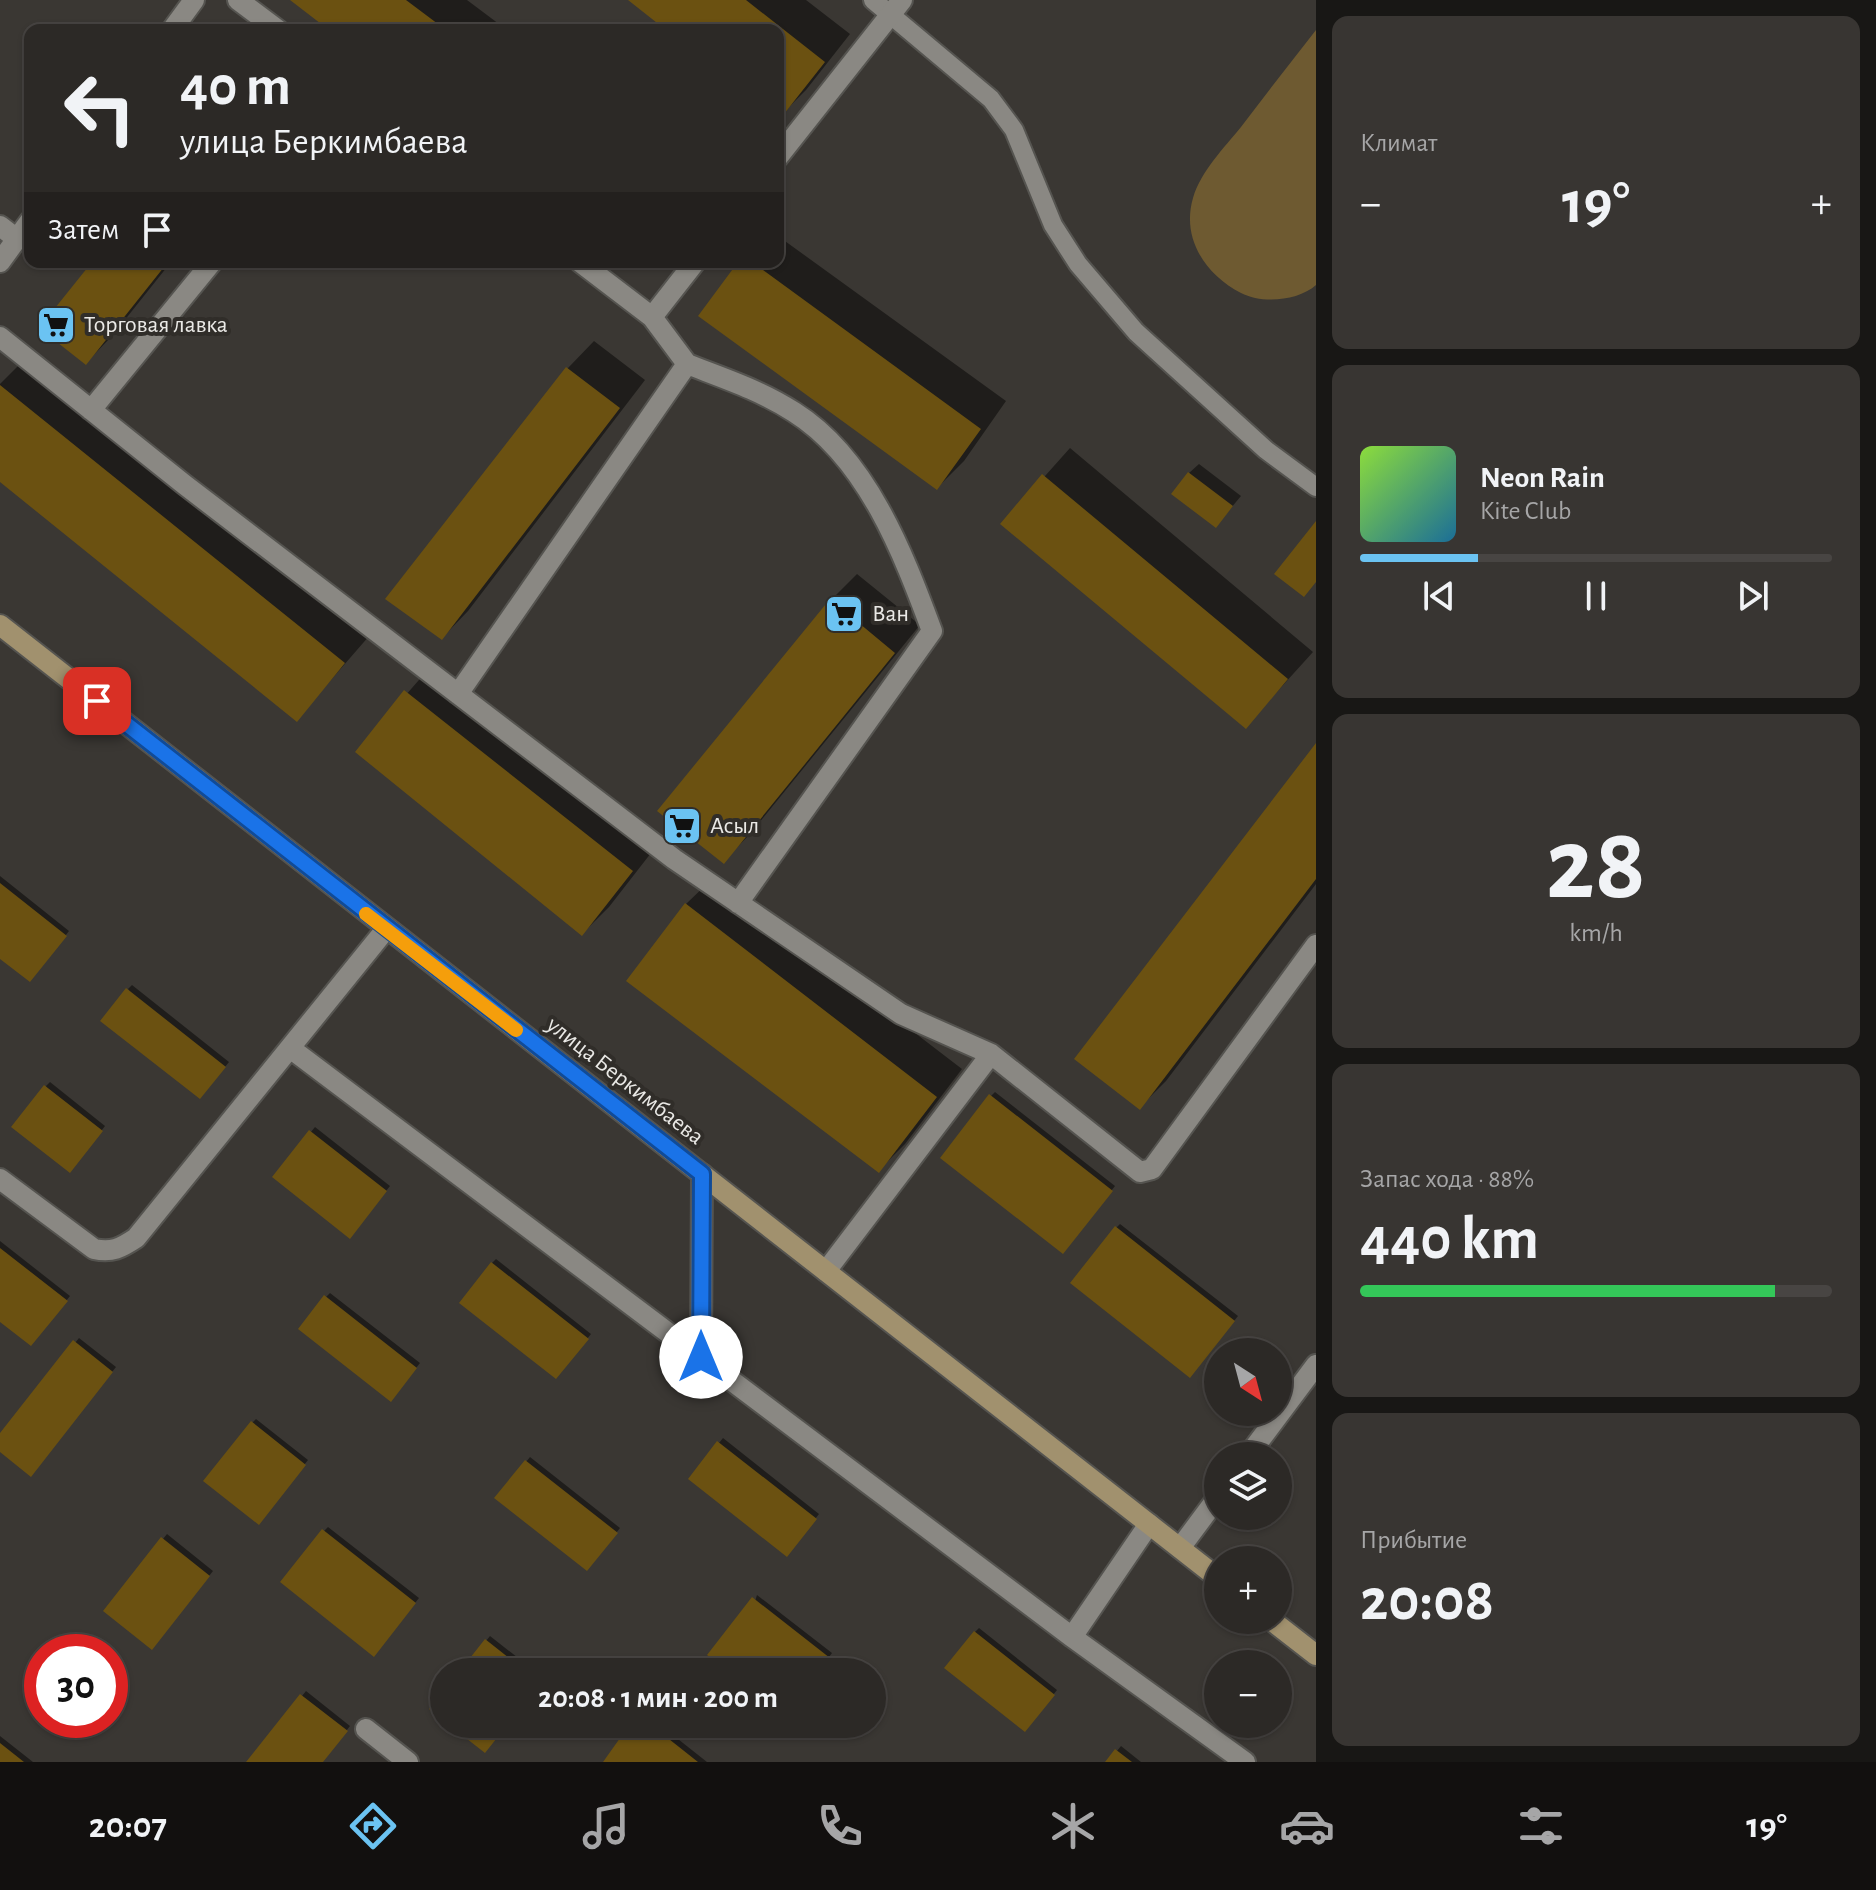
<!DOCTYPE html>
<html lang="ru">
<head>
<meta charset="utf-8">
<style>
	body { margin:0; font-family:"Alegreya Sans",sans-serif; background:#383532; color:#f1f3f6; height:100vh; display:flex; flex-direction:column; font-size:30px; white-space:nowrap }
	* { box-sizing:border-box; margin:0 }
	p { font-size:26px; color:#a6a6a7 }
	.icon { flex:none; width:44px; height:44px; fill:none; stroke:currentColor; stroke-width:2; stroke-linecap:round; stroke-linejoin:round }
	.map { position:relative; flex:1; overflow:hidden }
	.drawer { display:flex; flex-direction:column; gap:16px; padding:16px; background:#181715; width:560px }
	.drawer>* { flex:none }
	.top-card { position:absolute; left:24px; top:24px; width:760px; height:244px; border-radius:16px; box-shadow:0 2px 6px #0004,0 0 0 2px #484543; background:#2c2926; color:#f1f3f6; overflow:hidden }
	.needle { width:52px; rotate:144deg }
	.tools { position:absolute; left:1204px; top:1338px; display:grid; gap:16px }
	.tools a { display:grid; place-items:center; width:88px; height:88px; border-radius:50%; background:#2c2926; box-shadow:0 2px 6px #0004,0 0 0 2px #484543; font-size:40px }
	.speed { position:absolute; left:24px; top:1634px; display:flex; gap:16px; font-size:40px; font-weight:700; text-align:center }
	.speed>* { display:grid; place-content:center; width:104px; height:104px; border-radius:50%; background:#2c2926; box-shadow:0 2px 6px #0004,0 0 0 2px #484543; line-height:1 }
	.speed .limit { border:12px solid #d22; background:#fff; color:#111 }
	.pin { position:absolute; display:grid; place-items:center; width:68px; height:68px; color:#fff; margin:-34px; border-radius:16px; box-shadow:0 4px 12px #0006 }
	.me { position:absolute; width:88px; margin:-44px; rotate:0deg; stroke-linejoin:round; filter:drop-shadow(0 0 6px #0008) }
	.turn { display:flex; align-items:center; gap:28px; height:168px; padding:0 24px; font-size:36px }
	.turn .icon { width:104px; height:104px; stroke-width:2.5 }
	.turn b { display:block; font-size:56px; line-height:68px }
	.then { display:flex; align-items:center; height:76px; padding:0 24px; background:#0003; gap:16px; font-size:30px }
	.big { font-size:60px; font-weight:700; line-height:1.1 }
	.drawer .card { flex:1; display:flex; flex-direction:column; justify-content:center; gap:12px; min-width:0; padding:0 28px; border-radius:16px; background:#383532 }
	.drawer .dial { align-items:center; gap:0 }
	.dial b { font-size:104px; line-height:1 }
	.song { display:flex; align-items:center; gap:24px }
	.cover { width:96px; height:96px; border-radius:12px; background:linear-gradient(135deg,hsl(90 70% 55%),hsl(200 70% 35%)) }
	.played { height:8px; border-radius:4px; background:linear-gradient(90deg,#6bc3f2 25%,#484543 25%) }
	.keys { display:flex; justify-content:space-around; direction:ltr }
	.heat { display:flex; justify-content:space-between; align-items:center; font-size:44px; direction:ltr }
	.charge { height:12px; border-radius:6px; background:linear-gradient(90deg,#34c759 88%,#484543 0) }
	.trip { position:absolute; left:430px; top:1658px; width:456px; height:80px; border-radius:40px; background:#2c2926; box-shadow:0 2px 6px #0004,0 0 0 2px #484543; font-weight:700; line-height:80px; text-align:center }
	.tabs { display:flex; height:128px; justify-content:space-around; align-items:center; background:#12100f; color:#a6a6a7 }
	.tabs .icon { width:56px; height:56px }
	.tabs .active { color:#6bc3f2 }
	.tabs b { font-size:36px; color:#f1f3f6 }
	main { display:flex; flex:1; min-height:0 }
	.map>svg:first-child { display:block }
	.green { fill:#6e5a31 }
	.shadow { fill:#0007 }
	.building { fill:#6b5111 }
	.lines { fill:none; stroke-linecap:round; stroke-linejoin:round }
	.lane-casing { stroke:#555450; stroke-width:22 }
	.street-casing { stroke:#555450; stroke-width:24 }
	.secondary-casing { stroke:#555450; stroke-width:24 }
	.lane { stroke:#8a8883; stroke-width:18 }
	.street { stroke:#8a8883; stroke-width:20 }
	.secondary { stroke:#a1916e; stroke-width:20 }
	.route-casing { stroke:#114b97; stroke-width:20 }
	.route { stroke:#1a73e8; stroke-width:14 }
	.slow { stroke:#f59e0b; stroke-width:14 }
	.labels { text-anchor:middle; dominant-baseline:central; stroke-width:8; stroke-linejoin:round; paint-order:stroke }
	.poi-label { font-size:24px; fill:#eae9e6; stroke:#302d29; text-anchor:start }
	.street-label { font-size:24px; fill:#eae9e6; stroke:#302d29 }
</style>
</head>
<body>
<main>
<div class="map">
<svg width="1316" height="1762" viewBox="0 0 1316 1762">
	<rect width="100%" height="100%" fill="#3a3733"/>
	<path class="green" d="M1316,30V285C1298,301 1262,304 1241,293C1206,275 1181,239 1193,198C1201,171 1224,148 1241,127C1266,94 1291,62 1316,30Z"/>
	<path class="shadow" d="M293,0H467L507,30H332Z
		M631,0H806L850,34L806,90L780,116L778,30H669Z
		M778,236L1006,401L964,461L937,488L741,262H778Z
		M94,262H171L112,336L86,363Z
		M594,341L645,380L468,611L442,638L388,598L568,368Z
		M26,358L370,635L297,719L0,480V384Z
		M1070,448L1313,652L1246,726L1003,523Z
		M1199,464L1241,496L1216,526L1189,473Z
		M857,574L920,625L750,834L724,861L831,600Z
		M432,665L658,844L609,907L582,934L357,751Z
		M1316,746V884L1166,1081L1139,1108Z
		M0,876L69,931L34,976L0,956Z
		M713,878L962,1069L905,1144L879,1170L686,904Z
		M132,985L229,1062L204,1093L128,989Z
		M50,1082L105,1126L74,1166L46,1086Z
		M995,1092L1115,1186L1067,1247L991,1096Z
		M315,1127L390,1186L354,1232L274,1177Z
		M1120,1224L1238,1316L1194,1371L1116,1228Z
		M0,1241L70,1296L35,1340L0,1319Z
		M496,1259L591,1334L560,1373L492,1263Z
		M330,1293L420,1363L395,1395L326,1297Z
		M79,1338L116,1367L34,1470L0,1450V1436Z
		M256,1419L308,1460L262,1518L252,1423Z
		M723,1438L819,1514L791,1550L691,1478Z
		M530,1457L620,1528L591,1565L497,1498Z
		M328,1527L419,1598L378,1650L324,1531Z
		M167,1534L213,1571L156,1643L105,1611Z
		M757,1595L832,1653L818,1672H732Z
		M979,1628L1057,1690L1029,1725L975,1632Z
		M490,1636L536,1672H461Z
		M306,1691L350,1726L322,1762H249Z
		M633,1724H659L707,1762H606Z
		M0,1736L33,1762H0Z
		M1121,1746L1141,1762H1108Z"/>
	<path class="building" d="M290,0H406L446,30H329Z
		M628,0H746L825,62L780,119L778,30H666Z
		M92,262H168L86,365L39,328Z
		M738,262H752L981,429L937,490L698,316Z
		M566,367L620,408L442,640L385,599Z
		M0,385L345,663L297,722L0,482Z
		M1188,472L1233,506L1216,528L1171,494Z
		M1042,474L1288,679L1246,729L1000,524Z
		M1316,521V582L1304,597L1274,574Z
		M830,599L895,653L724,864L657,811Z
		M404,690L633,871L582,936L355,752Z
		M1316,743V879L1140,1110L1074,1059Z
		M0,883L67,936L30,982L0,959Z
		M685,903L937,1097L879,1173L626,981Z
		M126,988L226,1067L200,1099L100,1021Z
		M44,1085L103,1131L70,1173L11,1127Z
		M989,1094L1113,1191L1063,1254L940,1158Z
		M309,1130L387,1191L350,1239L272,1177Z
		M1115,1226L1235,1321L1190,1378L1070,1283Z
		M0,1248L68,1301L31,1346L0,1322Z
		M491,1262L589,1339L556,1379L459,1303Z
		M324,1295L417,1368L391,1402L298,1329Z
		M73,1340L113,1372L31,1477L0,1452V1433Z
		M251,1421L306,1465L259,1525L203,1481Z
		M717,1441L817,1519L787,1557L688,1479Z
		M525,1460L618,1533L587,1571L494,1498Z
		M322,1529L416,1603L374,1657L280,1582Z
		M161,1537L210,1576L152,1650L103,1611Z
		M752,1597L830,1658L819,1672H729L707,1655Z
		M974,1631L1055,1695L1025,1732L944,1668Z
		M485,1639L527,1672H459Z
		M444,1690V1721L429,1709Z
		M300,1694L348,1731L323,1762H246Z
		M448,1724H508L485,1753Z
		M630,1724H650L698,1762H603Z
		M0,1743L24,1762H0Z
		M1115,1749L1132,1762H1105Z"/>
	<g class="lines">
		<g class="lane-casing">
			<path id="lane" d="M873,0L991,99L1014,130L1053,225L1078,264L1136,332L1266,450L1316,487"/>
		</g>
		<g class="street-casing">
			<path id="street" d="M238,0L278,30
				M172,30L194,0
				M778,157L902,0
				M0,226L17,239
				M0,262L30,221
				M652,317L695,262
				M0,337L185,485L674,859L901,1014L991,1054L1140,1172L1152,1169L1316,945
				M687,364C723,378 760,390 794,412C867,458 903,553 932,631L738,903
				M91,410L212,262
				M458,694L687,364L652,317L580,262
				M290,1048L1072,1637L1245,1762
				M0,1179L94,1249C112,1253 121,1248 136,1238L386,929
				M826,1271L991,1054
				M701,1357L702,1174
				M1248,1456L1316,1365
				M1180,1548L1218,1497
				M1072,1637L1149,1524
				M366,1729L408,1762"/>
		</g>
		<g class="secondary-casing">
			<path id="secondary" d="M0,625L1218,1578
				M1271,1620L1316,1655"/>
		</g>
		<use href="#lane" class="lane"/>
		<use href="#street" class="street"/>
		<use href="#secondary" class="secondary"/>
	</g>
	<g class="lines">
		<g class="route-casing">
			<path id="route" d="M97,701L702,1174L701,1357"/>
		</g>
		<use href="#route" class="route"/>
		<path class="slow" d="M366,914L516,1030"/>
	</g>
	<defs>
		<g id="supermarket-square" transform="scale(2)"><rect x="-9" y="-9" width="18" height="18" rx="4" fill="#6bc3f2" stroke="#302d29"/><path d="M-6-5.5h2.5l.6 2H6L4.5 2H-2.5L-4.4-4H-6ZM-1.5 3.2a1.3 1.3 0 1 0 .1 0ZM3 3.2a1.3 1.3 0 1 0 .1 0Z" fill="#111"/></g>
	</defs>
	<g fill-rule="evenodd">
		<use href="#supermarket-square" x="56" y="325"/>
		<use href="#supermarket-square" x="844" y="614"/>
		<use href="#supermarket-square" x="682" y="826"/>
	</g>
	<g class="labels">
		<g class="poi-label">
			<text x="84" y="325">Торговая лавка</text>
			<text x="872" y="614">Ван</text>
			<text x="710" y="826">Асыл</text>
		</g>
		<g class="street-label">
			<text transform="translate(625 1081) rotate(38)">улица Беркимбаева</text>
		</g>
	</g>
</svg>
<div class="tools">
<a><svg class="needle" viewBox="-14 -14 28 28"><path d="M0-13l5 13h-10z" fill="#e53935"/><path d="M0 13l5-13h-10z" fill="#a6a6a7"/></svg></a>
<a><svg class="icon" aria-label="layers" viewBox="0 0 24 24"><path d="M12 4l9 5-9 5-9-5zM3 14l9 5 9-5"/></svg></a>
<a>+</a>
<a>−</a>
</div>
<div class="speed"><div class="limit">30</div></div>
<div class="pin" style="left:97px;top:701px;background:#d93025"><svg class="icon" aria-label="arrive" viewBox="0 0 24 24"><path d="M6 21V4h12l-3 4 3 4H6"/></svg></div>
<svg class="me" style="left:701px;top:1357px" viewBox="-20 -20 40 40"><circle r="19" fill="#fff"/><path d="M0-13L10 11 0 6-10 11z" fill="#1a73e8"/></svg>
<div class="trip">20:08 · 1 мин · 200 m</div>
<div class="top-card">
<div class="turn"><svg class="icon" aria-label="left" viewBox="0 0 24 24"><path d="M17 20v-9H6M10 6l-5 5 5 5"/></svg><div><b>40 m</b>улица Беркимбаева</div></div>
<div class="then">Затем<svg class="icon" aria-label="arrive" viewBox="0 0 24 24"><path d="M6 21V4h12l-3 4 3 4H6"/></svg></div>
</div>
</div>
<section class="drawer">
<div class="card"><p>Климат</p>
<div class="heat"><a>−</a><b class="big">19°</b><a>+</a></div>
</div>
<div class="card">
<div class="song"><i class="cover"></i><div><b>Neon Rain</b><p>Kite Club</p></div></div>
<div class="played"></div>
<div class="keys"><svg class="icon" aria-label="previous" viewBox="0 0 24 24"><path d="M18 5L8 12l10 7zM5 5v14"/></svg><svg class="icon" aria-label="pause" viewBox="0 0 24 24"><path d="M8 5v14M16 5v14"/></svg><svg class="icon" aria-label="next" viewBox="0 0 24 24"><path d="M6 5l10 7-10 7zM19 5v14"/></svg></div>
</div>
<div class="card dial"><b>28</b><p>km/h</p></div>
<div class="card"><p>Запас хода · 88%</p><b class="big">440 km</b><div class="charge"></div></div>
<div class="card"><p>Прибытие</p><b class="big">20:08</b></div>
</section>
</main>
<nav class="tabs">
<b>20:07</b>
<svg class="icon active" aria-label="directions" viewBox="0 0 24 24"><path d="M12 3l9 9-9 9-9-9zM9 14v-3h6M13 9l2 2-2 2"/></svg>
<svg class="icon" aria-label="music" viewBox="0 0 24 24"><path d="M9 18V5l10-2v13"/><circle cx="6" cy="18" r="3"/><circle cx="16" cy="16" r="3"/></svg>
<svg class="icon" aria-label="phone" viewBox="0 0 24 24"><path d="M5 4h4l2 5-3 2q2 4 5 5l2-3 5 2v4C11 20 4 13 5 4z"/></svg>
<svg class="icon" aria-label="climate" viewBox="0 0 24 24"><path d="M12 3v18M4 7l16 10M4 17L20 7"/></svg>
<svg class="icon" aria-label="car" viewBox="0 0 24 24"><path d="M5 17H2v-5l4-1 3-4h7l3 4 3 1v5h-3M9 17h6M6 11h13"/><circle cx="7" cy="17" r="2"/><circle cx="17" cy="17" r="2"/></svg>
<svg class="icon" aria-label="filters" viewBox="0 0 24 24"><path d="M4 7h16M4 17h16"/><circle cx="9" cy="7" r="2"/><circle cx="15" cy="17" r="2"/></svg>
<b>19°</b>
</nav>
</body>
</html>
